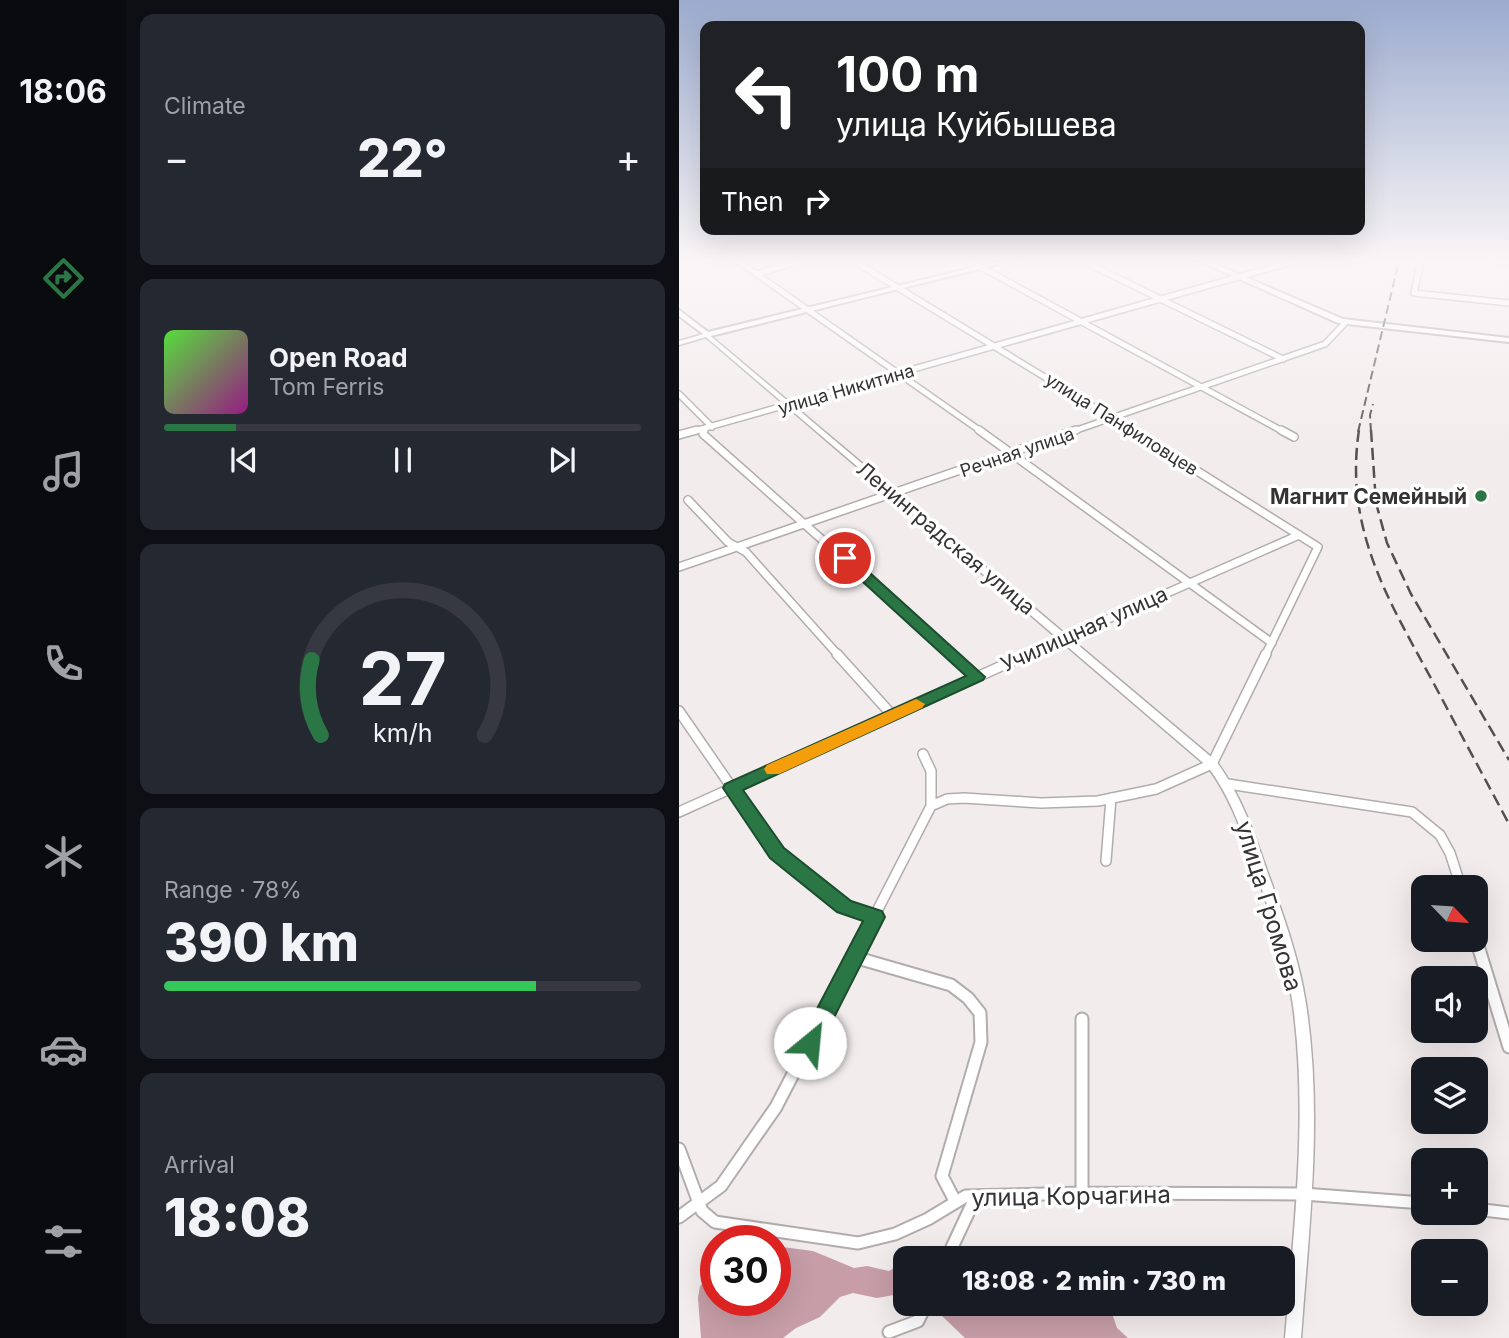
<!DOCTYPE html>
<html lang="en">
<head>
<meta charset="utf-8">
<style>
	body { margin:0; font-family:Inter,sans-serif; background:#242831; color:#f1f3f6; height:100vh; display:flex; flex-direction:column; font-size:26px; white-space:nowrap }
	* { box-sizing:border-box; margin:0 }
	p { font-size:23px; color:#9ea1a6 }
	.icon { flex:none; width:38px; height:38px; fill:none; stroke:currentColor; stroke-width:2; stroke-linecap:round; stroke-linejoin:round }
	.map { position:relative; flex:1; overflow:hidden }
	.details { display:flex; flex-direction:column; gap:14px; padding:14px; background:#0d0f14; width:553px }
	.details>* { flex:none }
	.top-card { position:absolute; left:21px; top:21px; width:665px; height:214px; border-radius:14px; box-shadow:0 7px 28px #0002; background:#202124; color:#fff; overflow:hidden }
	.needle { width:46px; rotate:115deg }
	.controls { position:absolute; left:732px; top:875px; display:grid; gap:14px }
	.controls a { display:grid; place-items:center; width:77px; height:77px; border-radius:14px; background:#171b24; box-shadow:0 7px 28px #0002; font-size:35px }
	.speed { position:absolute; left:21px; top:1225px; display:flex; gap:14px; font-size:35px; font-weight:700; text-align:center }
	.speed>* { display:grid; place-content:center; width:91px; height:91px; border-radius:50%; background:#171b24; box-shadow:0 7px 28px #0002; line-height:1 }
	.speed .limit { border:10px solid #d22; background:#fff; color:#111 }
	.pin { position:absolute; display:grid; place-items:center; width:60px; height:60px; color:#fff; margin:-30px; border:4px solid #fff; border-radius:50%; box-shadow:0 2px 7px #0007 }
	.me { position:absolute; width:77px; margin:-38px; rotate:28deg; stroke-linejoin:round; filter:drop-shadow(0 0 5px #0008) }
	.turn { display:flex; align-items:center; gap:24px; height:147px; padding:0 21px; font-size:32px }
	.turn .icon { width:91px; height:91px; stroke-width:2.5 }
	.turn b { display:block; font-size:49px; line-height:60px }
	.then { display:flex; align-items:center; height:66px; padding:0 21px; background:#0003; gap:14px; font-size:26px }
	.big { font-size:52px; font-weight:800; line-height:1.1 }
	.details .card { flex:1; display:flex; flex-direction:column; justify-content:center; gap:10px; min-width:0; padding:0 24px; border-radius:14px; background:#242831 }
	.details .dial { align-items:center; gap:0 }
	.dial svg { height:182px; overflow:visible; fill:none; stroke:#363941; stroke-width:7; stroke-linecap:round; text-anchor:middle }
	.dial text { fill:#f1f3f6; stroke:none }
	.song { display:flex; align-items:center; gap:21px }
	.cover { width:84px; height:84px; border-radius:10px; background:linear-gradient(135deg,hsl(110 70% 55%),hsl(310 70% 35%)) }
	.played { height:7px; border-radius:4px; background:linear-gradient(90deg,#2b7645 15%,#363941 15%) }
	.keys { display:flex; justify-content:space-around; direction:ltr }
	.heat { display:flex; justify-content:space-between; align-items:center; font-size:38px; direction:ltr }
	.charge { height:10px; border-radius:5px; background:linear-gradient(90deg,#34c759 78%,#363941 0) }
	.trip { position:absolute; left:214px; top:1246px; width:402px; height:70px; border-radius:14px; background:#171b24; box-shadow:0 7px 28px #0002; font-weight:800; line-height:70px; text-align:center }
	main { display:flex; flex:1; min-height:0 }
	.menu { display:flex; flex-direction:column; width:126px; justify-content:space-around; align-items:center; background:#090b0e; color:#9ea1a6 }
	.menu .icon { width:49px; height:49px }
	.menu .current { color:#2b7645 }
	.menu b { font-size:32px; color:#f1f3f6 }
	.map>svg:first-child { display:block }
	.water { fill:#c79ea8 }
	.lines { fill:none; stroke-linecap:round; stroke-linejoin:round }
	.minor-far3-casing { stroke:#b2acad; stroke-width:8 }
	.minor-far2-casing { stroke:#b2acad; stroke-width:10 }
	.minor-far1-casing { stroke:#b2acad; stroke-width:12 }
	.minor-casing { stroke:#b2acad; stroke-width:15 }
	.tertiary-casing { stroke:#b2acad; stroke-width:3 }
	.primary-casing { stroke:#b2acad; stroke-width:4 }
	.minor-far3 { stroke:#fff; stroke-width:5 }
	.minor-far2 { stroke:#fff; stroke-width:7 }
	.minor-far1 { stroke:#fff; stroke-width:9 }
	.minor { stroke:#fff; stroke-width:11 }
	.tertiary { fill:#fff; fill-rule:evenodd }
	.primary { fill:#fff; fill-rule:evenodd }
	.rail-far1 { stroke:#535050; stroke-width:2; stroke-dasharray:9 4.5; stroke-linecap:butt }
	.rail { stroke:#535050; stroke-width:2.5; stroke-dasharray:12 6; stroke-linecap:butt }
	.route { fill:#2b7645; stroke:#1c4d2d; stroke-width:2 }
	.slow { fill:#f59e0b }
	.poi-dot { fill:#2b7645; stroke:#fff; stroke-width:2.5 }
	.labels { text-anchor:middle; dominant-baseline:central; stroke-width:7; stroke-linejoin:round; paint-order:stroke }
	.far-street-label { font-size:18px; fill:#353333; stroke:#fff }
	.poi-label { font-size:21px; font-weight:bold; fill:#353333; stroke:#fff; text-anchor:end }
	.street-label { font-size:21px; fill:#353333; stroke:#fff }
	.near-street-label { font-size:24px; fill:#353333; stroke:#fff }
</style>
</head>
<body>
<main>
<nav class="menu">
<b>18:06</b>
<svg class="icon current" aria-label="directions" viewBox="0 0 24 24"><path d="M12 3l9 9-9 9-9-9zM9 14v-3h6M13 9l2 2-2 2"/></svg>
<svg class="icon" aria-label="music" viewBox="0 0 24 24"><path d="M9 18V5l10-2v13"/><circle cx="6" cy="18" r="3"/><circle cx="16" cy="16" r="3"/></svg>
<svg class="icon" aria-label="phone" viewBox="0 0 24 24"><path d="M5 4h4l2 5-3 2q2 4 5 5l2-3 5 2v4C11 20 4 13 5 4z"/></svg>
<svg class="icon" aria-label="climate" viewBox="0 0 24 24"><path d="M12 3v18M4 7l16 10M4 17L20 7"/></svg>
<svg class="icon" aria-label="car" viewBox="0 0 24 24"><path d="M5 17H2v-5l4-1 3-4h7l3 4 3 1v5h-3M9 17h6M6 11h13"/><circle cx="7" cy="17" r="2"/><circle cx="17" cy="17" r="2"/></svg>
<svg class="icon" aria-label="filters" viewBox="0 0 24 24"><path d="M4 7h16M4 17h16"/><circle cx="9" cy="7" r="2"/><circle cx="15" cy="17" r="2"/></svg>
</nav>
<section class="details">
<div class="card"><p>Climate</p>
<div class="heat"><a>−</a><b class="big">22°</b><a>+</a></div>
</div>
<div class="card">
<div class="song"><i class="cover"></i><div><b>Open Road</b><p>Tom Ferris</p></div></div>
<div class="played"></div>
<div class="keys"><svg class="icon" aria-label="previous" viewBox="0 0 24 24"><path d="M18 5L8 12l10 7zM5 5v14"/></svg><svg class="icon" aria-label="pause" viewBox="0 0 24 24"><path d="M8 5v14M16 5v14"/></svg><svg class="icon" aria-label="next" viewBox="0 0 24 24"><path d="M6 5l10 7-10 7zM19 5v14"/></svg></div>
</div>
<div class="card dial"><svg viewBox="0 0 100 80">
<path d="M14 69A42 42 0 1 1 86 69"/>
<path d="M14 69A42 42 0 0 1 10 36" stroke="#2b7645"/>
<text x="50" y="56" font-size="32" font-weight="700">27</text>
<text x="50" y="72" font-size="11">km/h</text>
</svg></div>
<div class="card"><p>Range · 78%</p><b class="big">390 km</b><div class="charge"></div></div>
<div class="card"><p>Arrival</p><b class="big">18:08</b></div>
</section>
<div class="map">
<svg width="830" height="1338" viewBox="0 0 830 1338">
	<rect width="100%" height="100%" fill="#f3eced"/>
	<path class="water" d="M96,1246L134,1251L175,1268L188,1266L210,1271L226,1261V1293L198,1298L174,1293L161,1297L141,1317L117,1328L104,1338H22L19,1298L21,1286L37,1269V1300H96Z
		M257,1304H430L438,1328L449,1338H286L262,1315Z"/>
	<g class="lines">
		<g class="minor-far3-casing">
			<path id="minor-far3" d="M59,261L303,432
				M175,261L456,432
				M291,261L605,432
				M404,261L604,359
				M742,261L735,293L830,303
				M814,261L830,262
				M78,274L120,261
				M0,394L33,427
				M12,432L616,261
				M25,432L26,428
				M392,432L646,344L667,322"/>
		</g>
		<g class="minor-far2-casing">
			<path id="minor-far2" d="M25,430L24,434L274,656
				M300,430L593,643
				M453,430L639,547L586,656
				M602,430L615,437
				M0,435L18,430
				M9,500L49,542L67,552L160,656
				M0,567L397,430
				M345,656L620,535"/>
		</g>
		<g class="minor-far1-casing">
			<path id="minor-far1" d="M158,654L213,715
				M272,654L298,677
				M0,711L98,853L165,906L196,917
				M549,784L733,812L761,835L771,853L782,887
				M252,806L268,799L285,798L362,803L419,801L477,789L533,764L587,654
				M0,812L349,654
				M427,861L432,798
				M796,934L801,950
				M178,950L252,806V771L244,754"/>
		</g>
		<g class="minor-casing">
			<path id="minor" d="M800,949L830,1047
				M175,957L272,985L289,998L301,1013L302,1042L263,1176L276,1201
				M403,1019V1193
				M0,1149L23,1211L36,1222L179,1243L216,1234L249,1219L287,1196L403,1193L624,1194L744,1203
				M796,1209L830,1213
				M0,1217L42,1186L97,1107L179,949
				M268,1258L297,1196
				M210,1332L239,1321L247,1304"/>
		</g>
		<g class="tertiary-casing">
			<path id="tertiary" d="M28,333L537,761C562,795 575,833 588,871C604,914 620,959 627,1004C644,1115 630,1227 622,1338H606C615,1227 629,1116 614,1005C607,960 592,915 577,872C564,835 553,799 529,767L27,337L0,345V341Z"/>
		</g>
		<g class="primary-casing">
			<path id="primary" d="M321,261H332L28,337L0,316V310L29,332Z
				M520,261H529L664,319L830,338V342L659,323Z"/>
		</g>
		<use href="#minor-far3" class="minor-far3"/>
		<use href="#minor-far2" class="minor-far2"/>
		<use href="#minor-far1" class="minor-far1"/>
		<use href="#minor" class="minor"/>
		<use href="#tertiary" class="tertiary"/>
		<use href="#primary" class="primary"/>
		<path class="rail-far1" d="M679,432L720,261
			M692,432L691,415L694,404"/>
		<path class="rail" d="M680,430C665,529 709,599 754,682C779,729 805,777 830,824
			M692,430L697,503L708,543L732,594L830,760"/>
	</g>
	<linearGradient id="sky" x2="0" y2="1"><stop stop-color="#9babce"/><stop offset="0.58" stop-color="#faf6f7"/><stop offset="1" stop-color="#faf6f7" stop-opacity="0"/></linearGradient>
	<rect width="830" height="448" fill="url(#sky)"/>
	<path class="route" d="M166,554L171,555L306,677L304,680L64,790L105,848L172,901L203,911L206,917L139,1049L131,1052L123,1049L120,1043L184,921L158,912L91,858L44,788L46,784L287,676L161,561V555Z"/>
	<path class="slow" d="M237,699L246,704L243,708L100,774H88L85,769L88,765Z"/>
	<circle class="poi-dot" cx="802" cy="496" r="7"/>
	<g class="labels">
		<g class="far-street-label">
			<text transform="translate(167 389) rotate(-16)">улица Никитина</text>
			<text transform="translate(443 424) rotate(32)">улица Панфиловцев</text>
			<text transform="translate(338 452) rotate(-19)">Речная улица</text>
		</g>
		<g class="poi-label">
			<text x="788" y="496">Магнит Семейный</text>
		</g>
		<g class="street-label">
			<text transform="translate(267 538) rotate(40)">Ленинградская улица</text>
			<text transform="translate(405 629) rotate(-24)">Училищная улица</text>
		</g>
		<g class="near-street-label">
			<text transform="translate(590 906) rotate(73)">улица Громова</text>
			<text transform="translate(392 1196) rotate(-1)">улица Корчагина</text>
		</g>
	</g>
</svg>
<div class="controls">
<a><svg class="needle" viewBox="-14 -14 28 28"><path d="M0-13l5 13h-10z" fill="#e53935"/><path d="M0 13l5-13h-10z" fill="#9ea1a6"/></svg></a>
<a><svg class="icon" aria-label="sound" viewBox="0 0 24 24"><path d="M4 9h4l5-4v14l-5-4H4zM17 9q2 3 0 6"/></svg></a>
<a><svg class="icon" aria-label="layers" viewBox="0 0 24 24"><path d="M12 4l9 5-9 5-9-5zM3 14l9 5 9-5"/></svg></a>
<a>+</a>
<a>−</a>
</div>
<div class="speed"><div class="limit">30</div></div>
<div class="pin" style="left:166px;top:558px;background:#d93025"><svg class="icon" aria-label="arrive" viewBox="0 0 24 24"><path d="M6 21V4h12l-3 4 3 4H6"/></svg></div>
<svg class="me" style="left:131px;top:1043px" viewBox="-20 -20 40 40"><circle r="19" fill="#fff"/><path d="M0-13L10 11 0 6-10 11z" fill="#2b7645"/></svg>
<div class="trip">18:08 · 2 min · 730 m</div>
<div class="top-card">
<div class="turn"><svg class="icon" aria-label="left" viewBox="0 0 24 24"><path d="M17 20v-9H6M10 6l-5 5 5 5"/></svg><div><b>100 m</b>улица Куйбышева</div></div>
<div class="then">Then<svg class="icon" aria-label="right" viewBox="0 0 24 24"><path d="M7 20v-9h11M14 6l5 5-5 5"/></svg></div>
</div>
</div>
</main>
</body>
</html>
